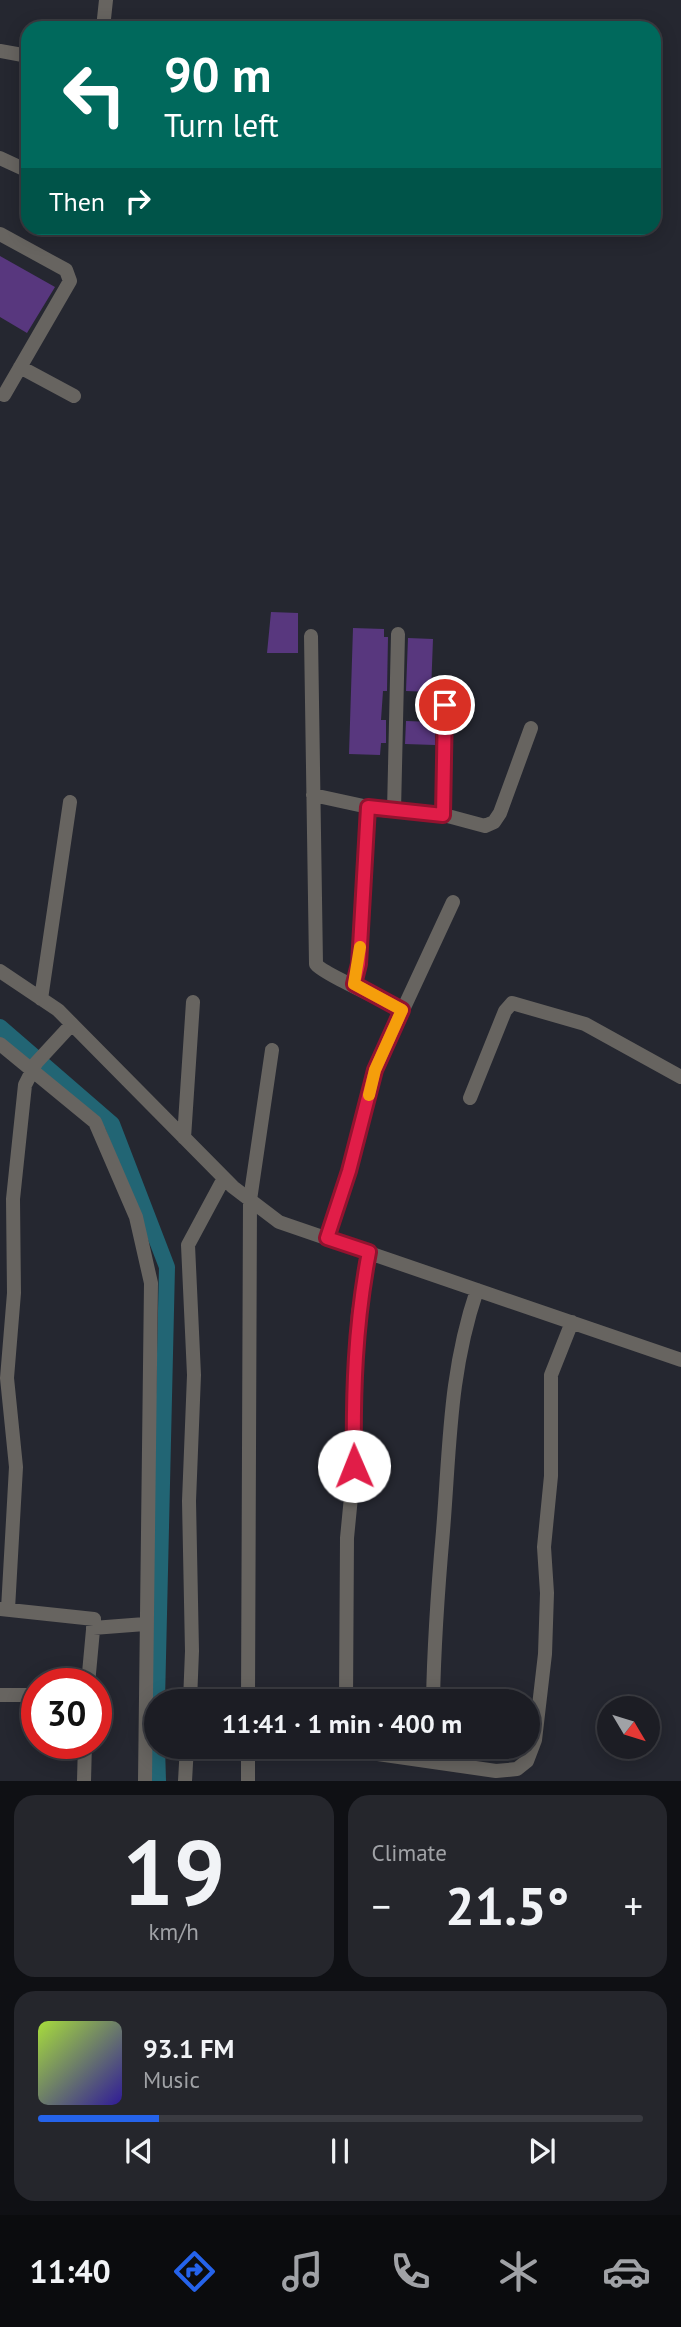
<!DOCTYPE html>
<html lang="en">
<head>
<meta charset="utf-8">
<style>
	body { margin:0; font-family:"PT Sans",sans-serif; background:#25262c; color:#f1f3f6; height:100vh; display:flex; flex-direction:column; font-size:26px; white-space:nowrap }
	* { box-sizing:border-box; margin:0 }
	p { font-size:23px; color:#a0a2a6 }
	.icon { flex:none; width:38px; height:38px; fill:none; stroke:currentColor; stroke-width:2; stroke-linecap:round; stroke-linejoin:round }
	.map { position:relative; height:1781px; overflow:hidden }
	.panel { display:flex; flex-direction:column; gap:14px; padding:14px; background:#0f1014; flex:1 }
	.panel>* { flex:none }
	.hud { position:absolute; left:21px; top:21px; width:640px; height:214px; border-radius:21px; box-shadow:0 4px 18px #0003,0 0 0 2px #3a3b41; background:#00695c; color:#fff; overflow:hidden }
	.needle { width:46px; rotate:128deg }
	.controls { position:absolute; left:597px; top:1696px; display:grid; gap:14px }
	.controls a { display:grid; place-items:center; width:63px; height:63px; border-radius:50%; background:#1c1d24; box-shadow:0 4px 18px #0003,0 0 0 2px #3a3b41; font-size:35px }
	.speed { position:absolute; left:21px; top:1668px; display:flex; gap:14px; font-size:35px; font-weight:700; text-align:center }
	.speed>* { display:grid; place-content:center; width:91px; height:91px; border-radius:50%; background:#1c1d24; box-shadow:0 4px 18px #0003,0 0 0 2px #3a3b41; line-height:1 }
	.speed .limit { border:10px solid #d22; background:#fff; color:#111 }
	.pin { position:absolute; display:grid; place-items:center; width:60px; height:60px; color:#fff; margin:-30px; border:4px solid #fff; border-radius:50%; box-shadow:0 2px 7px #0007 }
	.me { position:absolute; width:77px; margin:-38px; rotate:359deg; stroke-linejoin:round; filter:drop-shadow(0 0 5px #0008) }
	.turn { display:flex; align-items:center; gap:24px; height:147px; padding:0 28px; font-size:32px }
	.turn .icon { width:91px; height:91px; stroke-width:2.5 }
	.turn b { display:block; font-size:49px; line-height:60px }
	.then { display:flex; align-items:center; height:66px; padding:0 28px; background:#0003; gap:14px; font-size:26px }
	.big { font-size:52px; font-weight:700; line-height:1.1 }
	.panel .card { flex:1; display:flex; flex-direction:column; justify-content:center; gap:10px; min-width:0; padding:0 24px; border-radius:21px; background:#25262c }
	.panel .dial { align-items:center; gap:0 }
	.dial b { font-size:91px; line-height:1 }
	.song { display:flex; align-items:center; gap:21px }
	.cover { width:84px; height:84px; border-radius:10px; background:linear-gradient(135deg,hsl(80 70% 55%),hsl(250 70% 35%)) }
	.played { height:7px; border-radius:4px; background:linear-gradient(90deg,#2563eb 20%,#3a3b41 20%) }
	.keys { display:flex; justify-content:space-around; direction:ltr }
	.heat { display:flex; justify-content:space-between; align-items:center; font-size:38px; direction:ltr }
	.panel .tiles { flex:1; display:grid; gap:14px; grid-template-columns:1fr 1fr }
	.card:last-child { grid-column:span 2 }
	.trip { position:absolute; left:144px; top:1689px; width:396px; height:70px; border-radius:35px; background:#1c1d24; box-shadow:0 4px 18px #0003,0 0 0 2px #3a3b41; font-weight:700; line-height:70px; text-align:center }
	.menu { display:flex; height:112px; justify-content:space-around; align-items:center; background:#0b0c0e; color:#a0a2a6 }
	.menu .icon { width:49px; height:49px }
	.menu .current { color:#2563eb }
	.menu b { font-size:32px; color:#f1f3f6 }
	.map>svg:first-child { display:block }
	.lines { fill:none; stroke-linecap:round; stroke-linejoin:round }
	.canal { stroke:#226574; stroke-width:16 }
	.building { fill:#58377e }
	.minor { stroke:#676460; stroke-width:14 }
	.route-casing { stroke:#92132f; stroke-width:18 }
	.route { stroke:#e11d48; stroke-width:12 }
	.slow { stroke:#f59e0b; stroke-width:12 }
</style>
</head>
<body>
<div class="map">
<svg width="681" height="1781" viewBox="0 0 681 1781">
	<rect width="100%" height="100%" fill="#252730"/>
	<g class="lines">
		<path class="canal" d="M0,1027L112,1124L167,1267L157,1701
			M157,1746L158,1781"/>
	</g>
	<path class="building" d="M0,256L55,287L27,333L0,317Z
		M271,612L298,613V653H267Z
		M353,628L384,629V637H388L387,691H383L381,720H386V743H381L380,755L349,754Z
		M408,638L433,639L431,692L406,691Z
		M406,721L435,722V745L405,744Z"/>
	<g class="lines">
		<path class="minor" d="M103,28L106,0
			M0,51L28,56
			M0,158L28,171
			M0,234L66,270L70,281L4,395
			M20,367L74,396
			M311,636L316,964C320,972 389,1003 402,1010
			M313,795L382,810L444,815L485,826L494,822L500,813L531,728
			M394,811L398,634
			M444,815L445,705
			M0,971L58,1010L233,1187L279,1222L681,1360
			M354,984L359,964L368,807
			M41,999L70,802
			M0,1044L95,1122L136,1217L151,1283L145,1781
			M470,1098L505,1011L512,1003L585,1024L681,1077
			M184,1138L193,1002
			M327,1238L350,1171L375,1070L453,902
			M0,1609L94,1619L88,1684
			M8,1609L16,1467L7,1378L14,1293L13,1199L25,1085L36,1063L72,1024
			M93,1628L145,1624
			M0,1695H37
			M190,1701L192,1651L189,1501L194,1375L188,1245L224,1178
			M248,1701L250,1200L272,1050
			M346,1701L347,1538L354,1466L353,1393L358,1313L369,1253
			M433,1701C434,1644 438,1588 443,1531C450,1445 449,1373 477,1290
			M355,1746L364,1752L496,1771L517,1769L527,1761L535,1740L545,1654L547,1593L544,1547L551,1476V1375L572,1322
			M84,1781L85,1743
			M185,1781L187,1746
			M248,1781V1746"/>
	</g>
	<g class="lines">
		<g class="route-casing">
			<path id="route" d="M354,1466C353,1392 355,1325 369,1252L327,1238L349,1171L375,1070L402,1010L354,984L359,964L368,807L443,815L445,705"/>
		</g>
		<use href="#route" class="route"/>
		<path class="slow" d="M360,947L354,984L402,1010L375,1070L369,1095"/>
	</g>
</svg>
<div class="controls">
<a><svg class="needle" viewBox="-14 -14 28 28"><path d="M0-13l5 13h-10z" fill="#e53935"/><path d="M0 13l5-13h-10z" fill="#a0a2a6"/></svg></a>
</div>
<div class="speed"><div class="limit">30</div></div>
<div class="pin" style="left:445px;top:705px;background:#d93025"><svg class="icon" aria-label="arrive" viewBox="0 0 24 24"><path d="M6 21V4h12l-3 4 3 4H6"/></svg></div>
<svg class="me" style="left:354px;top:1466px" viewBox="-20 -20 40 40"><circle r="19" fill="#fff"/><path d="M0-13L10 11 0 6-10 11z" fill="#e11d48"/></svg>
<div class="trip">11:41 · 1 min · 400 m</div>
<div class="hud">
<div class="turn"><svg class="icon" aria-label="left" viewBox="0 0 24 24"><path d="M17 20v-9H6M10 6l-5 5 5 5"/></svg><div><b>90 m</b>Turn left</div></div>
<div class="then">Then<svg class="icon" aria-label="right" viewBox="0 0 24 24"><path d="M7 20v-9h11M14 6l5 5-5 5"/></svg></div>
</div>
</div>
<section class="panel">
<div class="tiles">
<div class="card dial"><b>19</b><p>km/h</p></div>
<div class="card"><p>Climate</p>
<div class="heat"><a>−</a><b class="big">21.5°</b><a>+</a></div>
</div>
<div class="card">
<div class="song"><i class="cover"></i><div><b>93.1 FM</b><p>Music</p></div></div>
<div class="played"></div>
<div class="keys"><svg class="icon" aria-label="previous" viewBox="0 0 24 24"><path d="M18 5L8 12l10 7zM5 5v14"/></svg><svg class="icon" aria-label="pause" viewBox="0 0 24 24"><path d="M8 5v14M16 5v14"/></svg><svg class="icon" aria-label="next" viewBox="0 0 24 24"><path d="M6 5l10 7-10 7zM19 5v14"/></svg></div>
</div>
</div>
</section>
<nav class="menu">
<b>11:40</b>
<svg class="icon current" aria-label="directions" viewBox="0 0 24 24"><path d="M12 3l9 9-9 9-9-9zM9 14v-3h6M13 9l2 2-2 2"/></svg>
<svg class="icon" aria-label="music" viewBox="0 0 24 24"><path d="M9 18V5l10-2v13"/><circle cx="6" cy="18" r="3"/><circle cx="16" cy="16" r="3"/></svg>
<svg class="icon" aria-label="phone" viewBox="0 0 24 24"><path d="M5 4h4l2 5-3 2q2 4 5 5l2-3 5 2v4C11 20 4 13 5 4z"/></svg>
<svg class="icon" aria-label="climate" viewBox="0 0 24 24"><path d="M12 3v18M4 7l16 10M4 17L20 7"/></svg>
<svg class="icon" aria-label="car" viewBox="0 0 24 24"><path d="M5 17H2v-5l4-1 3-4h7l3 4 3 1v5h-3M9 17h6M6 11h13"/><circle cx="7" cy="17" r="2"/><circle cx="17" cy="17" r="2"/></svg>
</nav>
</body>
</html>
